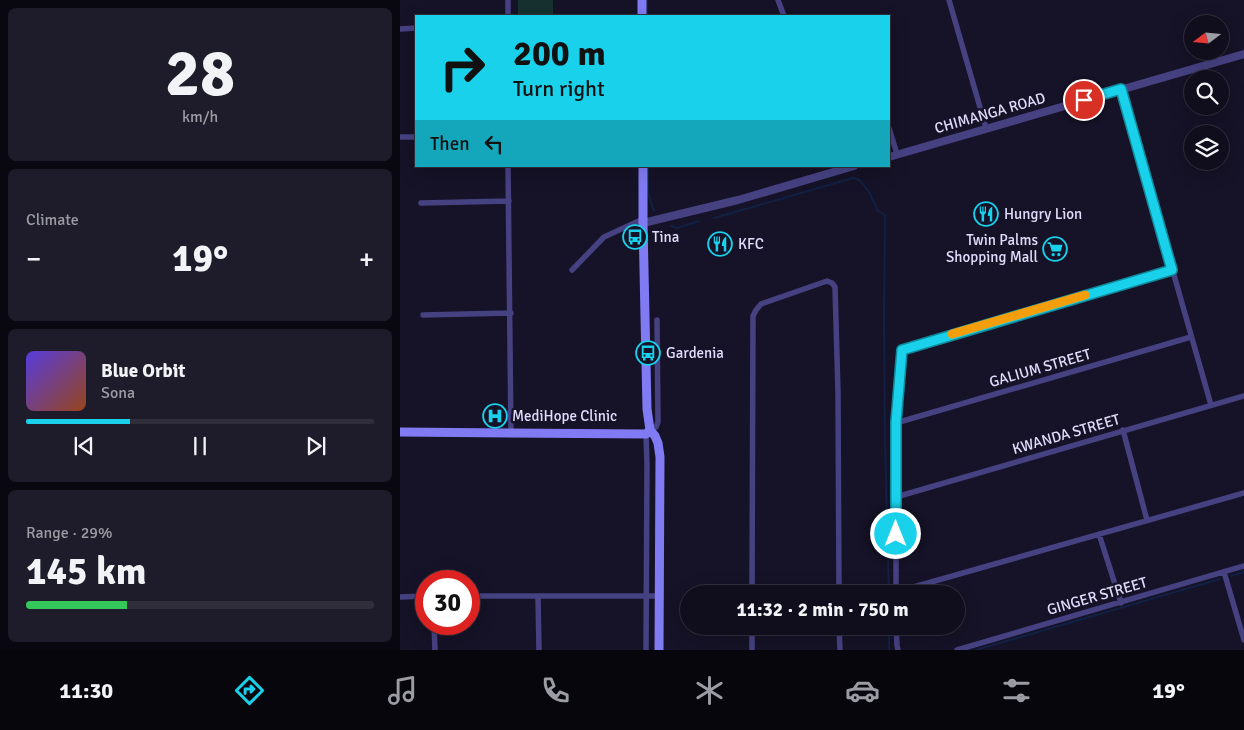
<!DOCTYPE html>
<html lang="en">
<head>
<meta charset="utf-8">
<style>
	body { margin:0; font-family:Signika,sans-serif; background:#1e1c2a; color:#f1f3f6; height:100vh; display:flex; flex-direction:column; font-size:19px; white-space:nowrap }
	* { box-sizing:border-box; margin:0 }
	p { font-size:16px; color:#9c9ca4 }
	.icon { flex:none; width:28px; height:28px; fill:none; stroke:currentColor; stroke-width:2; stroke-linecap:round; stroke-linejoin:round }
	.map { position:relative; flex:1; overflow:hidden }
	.details { display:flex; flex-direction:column; gap:8px; padding:8px; background:#090810; width:400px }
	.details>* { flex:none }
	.top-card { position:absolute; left:15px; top:15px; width:475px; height:152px; border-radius:0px; box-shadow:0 5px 20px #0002,0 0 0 1px #302e3b; background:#19d1eb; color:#111; overflow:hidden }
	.needle { width:32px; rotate:254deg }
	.controls { position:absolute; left:784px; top:15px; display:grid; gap:10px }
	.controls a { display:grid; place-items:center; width:45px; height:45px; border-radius:50%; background:#100e1d; box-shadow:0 5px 20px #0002,0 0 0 1px #302e3b; font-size:25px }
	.speed { position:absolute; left:15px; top:570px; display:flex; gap:10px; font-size:25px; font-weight:700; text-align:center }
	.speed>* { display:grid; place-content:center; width:65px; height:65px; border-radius:50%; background:#100e1d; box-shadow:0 5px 20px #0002,0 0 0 1px #302e3b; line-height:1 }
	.speed .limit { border:8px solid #d22; background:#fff; color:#111 }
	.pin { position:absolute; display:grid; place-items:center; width:42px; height:42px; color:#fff; margin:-21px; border:2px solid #fff; border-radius:50%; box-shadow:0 1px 5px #0007 }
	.me { position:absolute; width:55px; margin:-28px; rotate:0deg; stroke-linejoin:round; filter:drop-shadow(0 0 4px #0008) }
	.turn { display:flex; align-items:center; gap:18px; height:105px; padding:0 15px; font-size:22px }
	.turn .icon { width:65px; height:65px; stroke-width:2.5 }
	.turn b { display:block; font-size:35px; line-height:42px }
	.then { display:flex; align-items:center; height:48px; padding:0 15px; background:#0003; gap:10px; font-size:19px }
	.big { font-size:38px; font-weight:700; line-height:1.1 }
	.details .card { flex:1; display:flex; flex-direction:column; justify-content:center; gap:8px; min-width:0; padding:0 18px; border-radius:8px; background:#1e1c2a }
	.details .dial { align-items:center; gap:0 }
	.dial b { font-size:65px; line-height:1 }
	.song { display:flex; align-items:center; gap:15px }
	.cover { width:60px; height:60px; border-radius:8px; background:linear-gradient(135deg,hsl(250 70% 55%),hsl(20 70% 35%)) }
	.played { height:5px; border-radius:2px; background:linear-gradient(90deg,#19d1eb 30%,#302e3b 30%) }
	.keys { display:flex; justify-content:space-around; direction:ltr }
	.heat { display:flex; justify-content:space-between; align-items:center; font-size:28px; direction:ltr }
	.charge { height:8px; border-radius:4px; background:linear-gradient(90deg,#34c759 29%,#302e3b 0) }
	.trip { position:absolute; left:280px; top:585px; width:285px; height:50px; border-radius:25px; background:#100e1d; box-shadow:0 5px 20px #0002,0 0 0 1px #302e3b; font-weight:700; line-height:50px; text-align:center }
	.dock { display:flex; height:80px; justify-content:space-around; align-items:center; background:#06060c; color:#9c9ca4 }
	.dock .icon { width:35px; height:35px }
	.dock .current { color:#19d1eb }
	.dock b { font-size:22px; color:#f1f3f6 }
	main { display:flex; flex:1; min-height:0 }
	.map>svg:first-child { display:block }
	.green { fill:#163130 }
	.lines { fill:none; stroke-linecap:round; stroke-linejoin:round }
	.stream { stroke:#102143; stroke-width:2 }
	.minor { stroke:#464282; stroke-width:5.5 }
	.tertiary { stroke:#464282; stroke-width:8 }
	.secondary { stroke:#817bf3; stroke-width:9 }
	.route-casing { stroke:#108899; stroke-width:12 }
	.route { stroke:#19d1eb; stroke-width:9 }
	.slow { stroke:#f59e0b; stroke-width:9 }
	.labels { text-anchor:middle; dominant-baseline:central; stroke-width:5; stroke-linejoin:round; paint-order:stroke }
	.street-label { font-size:15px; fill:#e0dcfc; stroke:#161227 }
	.poi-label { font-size:15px; fill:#e0dcfc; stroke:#161227; text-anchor:start }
</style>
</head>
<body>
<main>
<section class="details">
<div class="card dial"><b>28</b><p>km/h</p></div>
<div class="card"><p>Climate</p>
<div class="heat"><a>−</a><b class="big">19°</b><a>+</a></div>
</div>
<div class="card">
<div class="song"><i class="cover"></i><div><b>Blue Orbit</b><p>Sona</p></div></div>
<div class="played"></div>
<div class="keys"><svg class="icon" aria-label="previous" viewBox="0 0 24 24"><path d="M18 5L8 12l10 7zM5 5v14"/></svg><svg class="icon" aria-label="pause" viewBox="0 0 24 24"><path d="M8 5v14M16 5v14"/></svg><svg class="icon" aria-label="next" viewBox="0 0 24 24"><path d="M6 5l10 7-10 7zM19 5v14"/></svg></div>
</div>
<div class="card"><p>Range · 29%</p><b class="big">145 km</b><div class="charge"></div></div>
</section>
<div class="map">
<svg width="844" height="650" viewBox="0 0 844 650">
	<rect width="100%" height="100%" fill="#161227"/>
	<path class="green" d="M118,0H153V16H118Z"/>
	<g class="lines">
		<path class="stream" d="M247,0V16
			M248,166V193L254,211
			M314,218L453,178L459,180L463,184L469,192L478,211L485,215L484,317L485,443L489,594
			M271,226L277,228L299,221
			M831,576L844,572
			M489,626V650
			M576,650L820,579"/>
		<path class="minor" d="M108,0V16
			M378,0L384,16
			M549,0L586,128
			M0,29L16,28
			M721,89L811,405
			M489,128L497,154
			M0,137H16
			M108,166L111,434
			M21,203L109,201
			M172,270L204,237L243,219
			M23,315L111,313
			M496,423L791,337
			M250,430L256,427L258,422L257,320
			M723,430L747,520
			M246,434L247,465L246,650
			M496,497L844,396
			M699,534L721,603
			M824,572L844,640
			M496,592L844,493
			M352,594L353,316L356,310L361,304L427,281L432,283L435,287L438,392L439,594
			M496,594V423L502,350L772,270
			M69,596H259
			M138,596L139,650
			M0,597L26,596
			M34,624L35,650
			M439,626L440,650
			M496,626L497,645L498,650
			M352,650V626
			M557,650L844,566"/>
		<path class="tertiary" d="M489,157L844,54
			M243,223L338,200L454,166"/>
		<path class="secondary" d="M242,0V16
			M243,166V223L247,409L250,430L255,436L258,443L260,457L259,650
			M0,432L246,434L250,430"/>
	</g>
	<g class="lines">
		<g class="route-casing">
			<path id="route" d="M496,534V422L502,350L772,270L721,89L684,100"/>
		</g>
		<use href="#route" class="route"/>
		<path class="slow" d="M552,334L685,295"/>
	</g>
	<defs>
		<g id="restaurant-ring" transform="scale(1.25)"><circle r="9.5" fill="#161227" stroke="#19d1eb" stroke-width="1.5"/><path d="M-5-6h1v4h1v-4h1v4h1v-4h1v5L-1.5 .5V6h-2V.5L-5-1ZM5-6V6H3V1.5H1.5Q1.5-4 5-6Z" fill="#19d1eb"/></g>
		<g id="bus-ring" transform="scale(1.25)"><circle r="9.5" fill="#161227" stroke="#19d1eb" stroke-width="1.5"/><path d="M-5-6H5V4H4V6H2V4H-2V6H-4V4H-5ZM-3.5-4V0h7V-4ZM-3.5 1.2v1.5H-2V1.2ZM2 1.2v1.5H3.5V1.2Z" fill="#19d1eb"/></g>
		<g id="supermarket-ring" transform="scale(1.25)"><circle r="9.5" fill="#161227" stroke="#19d1eb" stroke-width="1.5"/><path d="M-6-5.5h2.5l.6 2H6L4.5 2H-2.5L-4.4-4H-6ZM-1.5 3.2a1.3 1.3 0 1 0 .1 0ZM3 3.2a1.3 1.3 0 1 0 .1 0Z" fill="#19d1eb"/></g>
		<g id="hospital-ring" transform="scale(1.25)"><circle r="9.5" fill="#161227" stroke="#19d1eb" stroke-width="1.5"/><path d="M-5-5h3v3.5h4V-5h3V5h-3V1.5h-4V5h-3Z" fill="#19d1eb"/></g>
	</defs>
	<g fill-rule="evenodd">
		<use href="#restaurant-ring" x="586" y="214"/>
		<use href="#bus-ring" x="235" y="237"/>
		<use href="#restaurant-ring" x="320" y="244"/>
		<use href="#supermarket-ring" x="655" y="249"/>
		<use href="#bus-ring" x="248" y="353"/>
		<use href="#hospital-ring" x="95" y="416"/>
	</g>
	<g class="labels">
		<g class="street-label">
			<text transform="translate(590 113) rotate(-16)">CHIMANGA ROAD</text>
			<text transform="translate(640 368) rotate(-16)">GALIUM STREET</text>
			<text transform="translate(666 434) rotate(-16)">KWANDA STREET</text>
			<text transform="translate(697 596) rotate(-16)">GINGER STREET</text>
		</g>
		<g class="poi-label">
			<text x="604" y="214">Hungry Lion</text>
			<text x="252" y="237">Tina</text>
			<text x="638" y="240" text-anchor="end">Twin Palms<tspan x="638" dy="17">Shopping Mall</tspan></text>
			<text x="338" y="244">KFC</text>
			<text x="266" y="353">Gardenia</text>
			<text x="112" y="416">MediHope Clinic</text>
		</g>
	</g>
</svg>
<div class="controls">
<a><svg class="needle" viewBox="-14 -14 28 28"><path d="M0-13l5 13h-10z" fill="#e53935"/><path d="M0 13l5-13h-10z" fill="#9c9ca4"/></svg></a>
<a><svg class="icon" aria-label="search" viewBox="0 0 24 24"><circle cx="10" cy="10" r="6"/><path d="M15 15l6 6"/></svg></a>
<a><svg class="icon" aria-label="layers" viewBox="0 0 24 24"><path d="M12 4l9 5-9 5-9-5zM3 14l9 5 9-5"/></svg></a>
</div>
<div class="speed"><div class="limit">30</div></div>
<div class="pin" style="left:684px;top:100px;background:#d93025"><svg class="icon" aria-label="arrive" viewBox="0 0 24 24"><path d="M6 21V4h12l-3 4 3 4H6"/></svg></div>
<svg class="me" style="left:496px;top:534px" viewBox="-20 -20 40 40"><circle r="17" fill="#19d1eb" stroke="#fff" stroke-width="3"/><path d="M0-11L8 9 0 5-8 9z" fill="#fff"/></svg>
<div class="trip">11:32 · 2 min · 750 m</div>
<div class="top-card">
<div class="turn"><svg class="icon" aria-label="right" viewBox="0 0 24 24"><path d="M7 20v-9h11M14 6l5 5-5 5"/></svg><div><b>200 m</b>Turn right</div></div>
<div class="then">Then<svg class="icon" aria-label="left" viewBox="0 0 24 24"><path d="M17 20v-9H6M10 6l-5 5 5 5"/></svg></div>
</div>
</div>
</main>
<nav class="dock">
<b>11:30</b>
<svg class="icon current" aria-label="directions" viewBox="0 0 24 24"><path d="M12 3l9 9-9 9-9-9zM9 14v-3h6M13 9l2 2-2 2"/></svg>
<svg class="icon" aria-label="music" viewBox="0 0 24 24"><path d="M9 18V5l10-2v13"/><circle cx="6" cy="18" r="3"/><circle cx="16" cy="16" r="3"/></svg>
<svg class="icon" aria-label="phone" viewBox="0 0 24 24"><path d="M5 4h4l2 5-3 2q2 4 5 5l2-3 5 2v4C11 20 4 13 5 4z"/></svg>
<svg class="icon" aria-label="climate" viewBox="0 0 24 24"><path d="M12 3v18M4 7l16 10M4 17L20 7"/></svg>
<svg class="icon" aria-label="car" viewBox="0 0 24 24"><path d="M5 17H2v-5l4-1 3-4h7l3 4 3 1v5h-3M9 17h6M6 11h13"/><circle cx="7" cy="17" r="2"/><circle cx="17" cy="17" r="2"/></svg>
<svg class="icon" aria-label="filters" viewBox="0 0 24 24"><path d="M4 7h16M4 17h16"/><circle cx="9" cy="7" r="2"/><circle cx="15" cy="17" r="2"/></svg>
<b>19°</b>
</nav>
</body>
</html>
